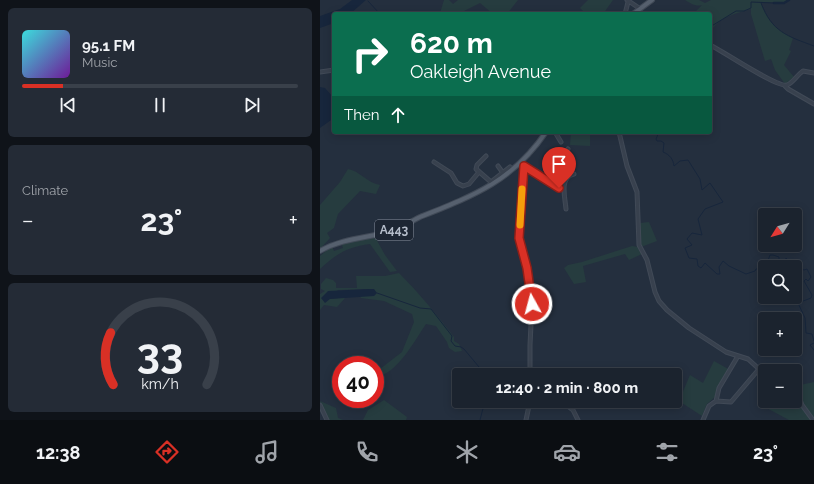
<!DOCTYPE html>
<html lang="en">
<head>
<meta charset="utf-8">
<style>
	body { margin:0; font-family:Raleway,sans-serif; background:#242b36; color:#f1f3f6; height:100vh; display:flex; flex-direction:column; font-size:15px; white-space:nowrap }
	* { box-sizing:border-box; margin:0 }
	p { font-size:13px; color:#a0a4aa }
	.icon { flex:none; width:22px; height:22px; fill:none; stroke:currentColor; stroke-width:2; stroke-linecap:round; stroke-linejoin:round }
	.map { position:relative; flex:1; overflow:hidden }
	.details { display:flex; flex-direction:column; gap:8px; padding:8px; background:#0f1319; width:320px }
	.details>* { flex:none }
	.banner { position:absolute; left:12px; top:12px; width:380px; height:122px; border-radius:4px; box-shadow:0 2px 10px #0003,0 0 0 1px #39404a; background:#0b6e4f; color:#fff; overflow:hidden }
	.needle { width:26px; rotate:233deg }
	.buttons { position:absolute; left:438px; top:208px; display:grid; gap:8px }
	.buttons a { display:grid; place-items:center; width:44px; height:44px; border-radius:4px; background:#1b232e; box-shadow:0 2px 10px #0003,0 0 0 1px #39404a; font-size:20px }
	.speed { position:absolute; left:12px; top:356px; display:flex; gap:8px; font-size:20px; font-weight:700; text-align:center }
	.speed>* { display:grid; place-content:center; width:52px; height:52px; border-radius:50%; background:#1b232e; box-shadow:0 2px 10px #0003,0 0 0 1px #39404a; line-height:1 }
	.speed .limit { border:6px solid #d22; background:#fff; color:#111 }
	.pin { position:absolute; display:grid; place-items:center; width:34px; height:34px; color:#fff; margin:-41px -17px; border-radius:50% 50% 50% 0; rotate:-45deg; box-shadow:0 0 4px #0007 }
	.pin .icon { rotate:45deg }
	.me { position:absolute; width:44px; margin:-22px; rotate:353deg; stroke-linejoin:round; filter:drop-shadow(0 0 3px #0008) }
	.turn { display:flex; align-items:center; gap:14px; height:84px; padding:0 12px; font-size:18px }
	.turn .icon { width:52px; height:52px; stroke-width:2.5 }
	.turn b { display:block; font-size:28px; line-height:34px }
	.then { display:flex; align-items:center; height:38px; padding:0 12px; background:#0003; gap:8px; font-size:15px }
	.big { font-size:30px; font-weight:700; line-height:1.1 }
	.details .tile { flex:1; display:flex; flex-direction:column; justify-content:center; gap:6px; min-width:0; padding:0 14px; border-radius:6px; background:#242b36 }
	.details .dial { align-items:center; gap:0 }
	.dial svg { height:104px; overflow:visible; fill:none; stroke:#39404a; stroke-width:7; stroke-linecap:round; text-anchor:middle }
	.dial text { fill:#f1f3f6; stroke:none }
	.song { display:flex; align-items:center; gap:12px }
	.cover { width:48px; height:48px; border-radius:6px; background:linear-gradient(135deg,hsl(180 70% 55%),hsl(280 70% 35%)) }
	.played { height:4px; border-radius:2px; background:linear-gradient(90deg,#d93025 15%,#39404a 15%) }
	.keys { display:flex; justify-content:space-around; direction:ltr }
	.heat { display:flex; justify-content:space-between; align-items:center; font-size:22px; direction:ltr }
	.trip { position:absolute; left:132px; top:368px; width:230px; height:40px; border-radius:4px; background:#1b232e; box-shadow:0 2px 10px #0003,0 0 0 1px #39404a; font-weight:700; line-height:40px; text-align:center }
	.tabs { display:flex; height:64px; justify-content:space-around; align-items:center; background:#0b0e12; color:#a0a4aa }
	.tabs .icon { width:28px; height:28px }
	.tabs .on { color:#d93025 }
	.tabs b { font-size:18px; color:#f1f3f6 }
	main { display:flex; flex:1; min-height:0 }
	.map>svg:first-child { display:block }
	.green { fill:#263c3f }
	.water { fill:#17263c }
	.lines { fill:none; stroke-linecap:round; stroke-linejoin:round }
	.stream { stroke:#17263c; stroke-width:1 }
	.river { stroke:#17263c; stroke-width:2.5 }
	.minor-casing { stroke:#414a57; stroke-width:5 }
	.major-casing { stroke:#414a57; stroke-width:6 }
	.minor { stroke:#38414e; stroke-width:3 }
	.major { stroke:#56606e; stroke-width:4 }
	.route-casing { stroke:#8d1f18; stroke-width:10 }
	.route { stroke:#d93025; stroke-width:7 }
	.slow { stroke:#f59e0b; stroke-width:7 }
	.labels { text-anchor:middle; dominant-baseline:central; stroke-width:4; stroke-linejoin:round; paint-order:stroke }
	.shield { fill:#1d2633; stroke:#878f9c; stroke-width:1 }
	.shield-label { font-size:12px; font-weight:bold; fill:#b4bcc9 }
</style>
</head>
<body>
<main>
<section class="details">
<div class="tile">
<div class="song"><i class="cover"></i><div><b>95.1 FM</b><p>Music</p></div></div>
<div class="played"></div>
<div class="keys"><svg class="icon" aria-label="previous" viewBox="0 0 24 24"><path d="M18 5L8 12l10 7zM5 5v14"/></svg><svg class="icon" aria-label="pause" viewBox="0 0 24 24"><path d="M8 5v14M16 5v14"/></svg><svg class="icon" aria-label="next" viewBox="0 0 24 24"><path d="M6 5l10 7-10 7zM19 5v14"/></svg></div>
</div>
<div class="tile"><p>Climate</p>
<div class="heat"><a>−</a><b class="big">23°</b><a>+</a></div>
</div>
<div class="tile dial"><svg viewBox="0 0 100 80">
<path d="M14 69A42 42 0 1 1 86 69"/>
<path d="M14 69A42 42 0 0 1 12 29" stroke="#d93025"/>
<text x="50" y="56" font-size="32" font-weight="700">33</text>
<text x="50" y="72" font-size="11">km/h</text>
</svg></div>
</section>
<div class="map">
<svg width="494" height="420" viewBox="0 0 494 420">
	<rect width="100%" height="100%" fill="#242f3e"/>
	<path class="green" d="M124,0H129L133,4L138,0H198L187,14H173L160,3L138,14H121L120,13Z
		M268,0H293L283,14H266L260,8Z
		M365,0H379L385,3L391,0H469L464,3L441,2C449,23 454,28 473,38L469,50L471,51L464,65L474,77L465,84L455,70L451,59L445,61L431,14V9C418,13 402,16 393,28L390,29V14H373L382,5C376,7 370,3 365,0Z
		M251,132L270,133V146L250,145Z
		M28,169C40,171 47,183 60,185L56,194L40,191L18,214L14,228L7,233L10,238L0,249V205L20,182Z
		M329,222L337,241L321,247L320,223Z
		M55,237L65,255L77,271L70,272L50,244C28,247 17,253 0,269V256L12,246L14,251L23,248L21,243Z
		M312,246L318,247L322,254L309,260L305,254L263,266L266,282L254,284L244,268L248,265L262,262Z
		M79,273C99,293 117,315 134,337V341L139,344L142,351L135,352L129,348L127,342L116,326L106,324C95,340 76,376 55,377V367L56,370L60,369L82,352L94,322L92,314L64,301L41,298L40,296H54L49,289L18,290L10,299L26,297L17,307L4,305L0,310V294L5,291L1,289V284L6,278L13,280L16,283V288H37L36,276H65Z
		M394,361L410,370L396,396L387,404L382,416L359,401L370,375L383,383Z
		M494,382V420H469L443,406L445,395V401H475V386Z
		M64,400L87,417L86,420H43L48,410Z
		M0,401L16,408L18,418L23,420H8Z"/>
	<path class="water" d="M32,0H46L30,14H14V23L0,28V16L20,9Z
		M0,87L5,88L14,98V118L0,128Z
		M49,289H54L57,293L54,296L10,299L5,303L1,298L8,291Z"/>
	<g class="lines">
		<path class="stream" d="M48,1L60,14
			M441,3C452,32 467,36 494,46
			M390,27L416,11H424L431,8V2L454,3
			M339,132L336,139L337,141H341L344,143L343,152C350,155 353,159 354,166L360,161L368,160L380,179L382,190L390,183L403,202L385,209L378,219L382,235L372,233L367,239L372,245L365,248L369,258L377,259L378,266L381,268L385,263L397,274H400L399,267L403,261L409,266L426,274L435,271L436,269H440L441,266L447,263L450,255H453L459,257V263H466V258L472,265L484,270L487,269L491,277L488,281L486,279L484,281L492,295L491,298L478,303L485,318L486,333L492,334L494,341
			M57,293L100,308L111,309L132,336L131,341L135,346L141,347L144,349L159,367L164,375
			M494,343L490,345L494,350
			M160,420L165,401"/>
		<path class="river" d="M454,3H464L469,0"/>
		<g class="minor-casing">
			<path id="minor" d="M307,0L319,8
				M305,14L308,2
				M390,45C403,51 457,88 467,85C473,83 477,75 483,71L494,73
				M0,72L14,70
				M465,86L468,89L494,104
				M235,132L241,142
				M299,132L307,166L317,192L319,245L327,260L335,292L339,301L347,310L369,328L406,352L428,359L439,369L446,371
				M166,156L157,165L156,169L171,182
				M203,161L199,238L207,268L212,304L210,345V367L212,375
				M114,162L131,173L137,183L143,186L149,184L159,172
				M178,166L183,173
				M204,166L222,177L233,171L248,149
				M222,177L236,188L244,189
				M172,183L171,182L190,167
				M246,209C245,197 239,177 254,174
				M475,386L482,405L493,420
				M241,401L253,410L258,420
				M396,401L411,402L439,369
				M0,405L7,420
				M206,420L210,401
				M383,420L389,406L396,401L399,388L418,356"/>
		</g>
		<g class="major-casing">
			<path id="major" d="M313,14L332,0
				M0,251C23,238 48,238 73,231C83,228 91,221 100,217C153,196 193,181 226,132"/>
		</g>
		<use href="#minor" class="minor"/>
		<use href="#major" class="major"/>
	</g>
	<g class="lines">
		<g class="route-casing">
			<path id="route" d="M212,304L207,268L199,238L204,166L239,188"/>
		</g>
		<use href="#route" class="route"/>
		<path class="slow" d="M200,225L202,189"/>
	</g>
	<g class="labels">
		<rect class="shield" x="55" y="220" width="38" height="20" rx="3"/>
		<g class="shield-label">
			<text x="74" y="230">A443</text>
		</g>
	</g>
</svg>
<div class="buttons">
<a><svg class="needle" viewBox="-14 -14 28 28"><path d="M0-13l5 13h-10z" fill="#e53935"/><path d="M0 13l5-13h-10z" fill="#a0a4aa"/></svg></a>
<a><svg class="icon" aria-label="search" viewBox="0 0 24 24"><circle cx="10" cy="10" r="6"/><path d="M15 15l6 6"/></svg></a>
<a>+</a>
<a>−</a>
</div>
<div class="speed"><div class="limit">40</div></div>
<div class="pin" style="left:239px;top:188px;background:#d93025"><svg class="icon" aria-label="arrive" viewBox="0 0 24 24"><path d="M6 21V4h12l-3 4 3 4H6"/></svg></div>
<svg class="me" style="left:212px;top:304px" viewBox="-20 -20 40 40"><circle r="17" fill="#d93025" stroke="#fff" stroke-width="3"/><path d="M0-11L8 9 0 5-8 9z" fill="#fff"/></svg>
<div class="trip">12:40 · 2 min · 800 m</div>
<div class="banner">
<div class="turn"><svg class="icon" aria-label="right" viewBox="0 0 24 24"><path d="M7 20v-9h11M14 6l5 5-5 5"/></svg><div><b>620 m</b>Oakleigh Avenue</div></div>
<div class="then">Then<svg class="icon" aria-label="ahead" viewBox="0 0 24 24"><path d="M12 20V5M6 11l6-6 6 6"/></svg></div>
</div>
</div>
</main>
<nav class="tabs">
<b>12:38</b>
<svg class="icon on" aria-label="directions" viewBox="0 0 24 24"><path d="M12 3l9 9-9 9-9-9zM9 14v-3h6M13 9l2 2-2 2"/></svg>
<svg class="icon" aria-label="music" viewBox="0 0 24 24"><path d="M9 18V5l10-2v13"/><circle cx="6" cy="18" r="3"/><circle cx="16" cy="16" r="3"/></svg>
<svg class="icon" aria-label="phone" viewBox="0 0 24 24"><path d="M5 4h4l2 5-3 2q2 4 5 5l2-3 5 2v4C11 20 4 13 5 4z"/></svg>
<svg class="icon" aria-label="climate" viewBox="0 0 24 24"><path d="M12 3v18M4 7l16 10M4 17L20 7"/></svg>
<svg class="icon" aria-label="car" viewBox="0 0 24 24"><path d="M5 17H2v-5l4-1 3-4h7l3 4 3 1v5h-3M9 17h6M6 11h13"/><circle cx="7" cy="17" r="2"/><circle cx="17" cy="17" r="2"/></svg>
<svg class="icon" aria-label="filters" viewBox="0 0 24 24"><path d="M4 7h16M4 17h16"/><circle cx="9" cy="7" r="2"/><circle cx="15" cy="17" r="2"/></svg>
<b>23°</b>
</nav>
</body>
</html>
